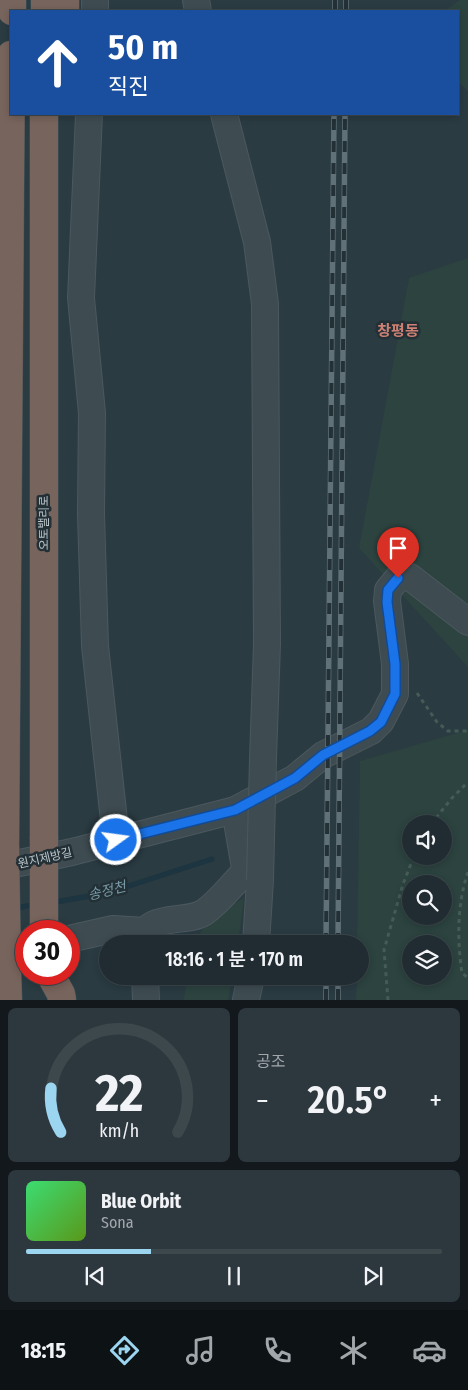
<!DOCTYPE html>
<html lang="ko">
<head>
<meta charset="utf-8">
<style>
	body { margin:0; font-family:"Fira Sans Condensed","Noto Sans KR",sans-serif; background:#2d383e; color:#f1f3f6; height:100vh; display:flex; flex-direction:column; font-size:19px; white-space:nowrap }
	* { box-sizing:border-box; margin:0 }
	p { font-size:16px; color:#a2a7ac }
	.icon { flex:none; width:28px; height:28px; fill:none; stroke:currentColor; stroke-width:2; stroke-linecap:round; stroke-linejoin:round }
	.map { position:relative; height:1000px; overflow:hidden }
	.side { display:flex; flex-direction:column; gap:8px; padding:8px; background:#12181c; flex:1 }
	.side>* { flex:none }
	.top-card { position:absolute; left:10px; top:10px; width:449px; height:105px; border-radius:0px; box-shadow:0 2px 8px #0003,0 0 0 1px #3d484d; background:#1a4fa0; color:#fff; overflow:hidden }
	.fabs { position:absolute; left:402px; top:815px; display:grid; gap:10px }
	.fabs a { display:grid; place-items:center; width:50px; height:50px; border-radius:50%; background:#202c32; box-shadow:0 2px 8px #0003,0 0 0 1px #3d484d; font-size:25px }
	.speed { position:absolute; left:15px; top:920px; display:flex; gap:10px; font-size:25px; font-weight:700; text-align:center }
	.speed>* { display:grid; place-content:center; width:65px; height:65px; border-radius:50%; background:#202c32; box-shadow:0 2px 8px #0003,0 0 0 1px #3d484d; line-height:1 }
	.speed .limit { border:8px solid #d22; background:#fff; color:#111 }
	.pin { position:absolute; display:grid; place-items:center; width:42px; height:42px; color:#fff; margin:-51px -21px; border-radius:50% 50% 50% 0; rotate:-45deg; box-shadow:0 0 5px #0007 }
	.pin .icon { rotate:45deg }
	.me { position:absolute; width:55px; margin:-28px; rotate:76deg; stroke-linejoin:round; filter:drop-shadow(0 0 4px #0008) }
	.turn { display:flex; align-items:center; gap:18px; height:105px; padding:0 15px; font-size:22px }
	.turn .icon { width:65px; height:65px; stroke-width:2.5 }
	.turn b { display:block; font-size:35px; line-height:42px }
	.big { font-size:38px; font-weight:600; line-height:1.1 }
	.side .widget { flex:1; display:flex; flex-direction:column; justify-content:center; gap:8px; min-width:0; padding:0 18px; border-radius:8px; background:#2d383e }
	.side .dial { align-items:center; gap:0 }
	.dial svg { height:130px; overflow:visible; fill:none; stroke:#3d484d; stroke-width:7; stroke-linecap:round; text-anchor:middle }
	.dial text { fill:#f1f3f6; stroke:none }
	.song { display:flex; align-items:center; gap:15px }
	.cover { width:60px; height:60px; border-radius:8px; background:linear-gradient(135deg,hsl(140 70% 55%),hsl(90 70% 35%)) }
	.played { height:5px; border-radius:2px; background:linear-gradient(90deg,#9cd5f0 30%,#3d484d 30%) }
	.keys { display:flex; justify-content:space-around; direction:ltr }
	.heat { display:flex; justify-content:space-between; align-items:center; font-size:28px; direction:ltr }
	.side .tiles { flex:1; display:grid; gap:8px; grid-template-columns:1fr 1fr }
	.widget:last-child { grid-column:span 2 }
	.trip { position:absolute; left:99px; top:935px; width:270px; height:50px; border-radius:25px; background:#202c32; box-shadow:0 2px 8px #0003,0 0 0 1px #3d484d; font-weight:600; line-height:50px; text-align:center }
	.menu { display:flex; height:80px; justify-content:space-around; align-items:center; background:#0d1214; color:#a2a7ac }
	.menu .icon { width:35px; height:35px }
	.menu .selected { color:#9cd5f0 }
	.menu b { font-size:22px; color:#f1f3f6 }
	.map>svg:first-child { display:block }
	.green { fill:#2c433f; fill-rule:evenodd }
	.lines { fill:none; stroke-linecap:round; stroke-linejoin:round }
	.stream { stroke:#1d3540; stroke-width:5.5 }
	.minor-casing { stroke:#4b585e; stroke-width:28 }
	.highway-casing { stroke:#49565c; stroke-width:29 }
	.path { stroke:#455b56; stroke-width:3; stroke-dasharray:4 4; stroke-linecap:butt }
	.minor { stroke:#3e4c52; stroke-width:26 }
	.highway { stroke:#77645c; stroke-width:28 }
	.rail-casing { stroke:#617178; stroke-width:5.5 }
	.rail { stroke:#233137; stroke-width:4; stroke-dasharray:11; stroke-linecap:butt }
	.minor-bridge-casing { stroke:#4b585e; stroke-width:28; stroke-linecap:butt }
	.highway-bridge-casing { stroke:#49565c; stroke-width:29; stroke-linecap:butt }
	.minor-bridge { stroke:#3e4c52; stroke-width:26 }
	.highway-bridge { stroke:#77645c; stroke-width:28 }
	.route-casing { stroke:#114b97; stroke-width:12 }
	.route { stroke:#1a73e8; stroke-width:9 }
	.labels { text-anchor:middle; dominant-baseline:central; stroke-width:5; stroke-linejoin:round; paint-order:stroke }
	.street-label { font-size:12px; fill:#bbc6cb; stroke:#233137 }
	.water-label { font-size:14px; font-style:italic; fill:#789aa7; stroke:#233137 }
	.quarter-label { font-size:15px; font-weight:bold; fill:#ce8074; stroke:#233137 }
</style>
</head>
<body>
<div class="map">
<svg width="468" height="1000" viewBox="0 0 468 1000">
	<rect width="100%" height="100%" fill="#2a3b42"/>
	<path class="green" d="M460,0H468V91L458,82V11H444Z
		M468,258V667L359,548L409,278Z
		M468,730V1000H356L357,976H360V944H357L360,761ZM411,824H444V856H411ZM411,884H444V916H411ZM411,944H444V976H411Z
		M244,898L238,944H194C205,921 222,909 244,898Z
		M187,976H232L228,1000H184Z"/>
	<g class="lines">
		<path class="stream" d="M50,903L107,893L212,859
			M13,908L36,905"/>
		<g class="minor-casing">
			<path id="minor" d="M196,0L198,11
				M95,11V0
				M89,114L81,298L92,413L91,514L95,646L116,839
				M224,114L257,242L265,304L267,644L263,758
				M0,867L72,852L235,810L295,778L323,755L371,731L381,721L395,694V664L387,601L388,590L398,578L410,577L468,622
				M69,939L113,929L145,931
				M143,944C141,912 185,924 203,913C217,904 230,887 242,875L245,868L235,810
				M256,944L260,880
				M0,954L26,948
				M145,976L146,1000
				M246,1000L251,976"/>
		</g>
		<g class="highway-casing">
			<path id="highway" d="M12,11V0
				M45,11V0
				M65,11V0
				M44,836V114
				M5,846L11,55
				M7,971L8,1000
				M50,974L61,994L62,1000"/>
		</g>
		<path class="path" d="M417,693L437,722L448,731H468
			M431,824L452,798L468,782
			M468,872C457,904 457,940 462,973L468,978
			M388,1000L384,950L403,884L414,856"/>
		<use href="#minor" class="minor"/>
		<use href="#highway" class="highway"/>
		<g class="rail-casing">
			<path id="rail" d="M335,11V0
				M346,11V0
				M326,944L334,114
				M338,944L345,114
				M326,1000V976
				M338,1000V976"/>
		</g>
		<use href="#rail" class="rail"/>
		<g class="minor-bridge-casing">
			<path id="minor-bridge" d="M260,880L263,758"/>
		</g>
		<g class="highway-bridge-casing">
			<path id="highway-bridge" d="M5,846L7,971
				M44,931V836"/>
		</g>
		<use href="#minor-bridge" class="minor-bridge"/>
		<use href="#highway-bridge" class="highway-bridge"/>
	</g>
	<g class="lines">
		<g class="route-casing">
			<path id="route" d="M116,840L235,810L295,778L323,755L370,731L381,722L395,694V664L387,602L388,590L398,578"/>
		</g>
		<use href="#route" class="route"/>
	</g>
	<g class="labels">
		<g class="street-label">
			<text transform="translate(44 523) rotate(-90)">오토밸리로</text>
			<text transform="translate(45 858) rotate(-13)">원지제방길</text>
		</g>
		<g class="water-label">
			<text transform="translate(107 891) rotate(-14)">송정천</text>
		</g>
		<g class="quarter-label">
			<text x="398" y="331">창평동</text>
		</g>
	</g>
</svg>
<div class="fabs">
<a><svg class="icon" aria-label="sound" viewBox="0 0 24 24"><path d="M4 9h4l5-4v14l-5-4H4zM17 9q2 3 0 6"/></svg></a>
<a><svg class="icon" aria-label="search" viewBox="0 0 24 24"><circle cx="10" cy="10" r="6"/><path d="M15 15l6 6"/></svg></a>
<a><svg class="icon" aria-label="layers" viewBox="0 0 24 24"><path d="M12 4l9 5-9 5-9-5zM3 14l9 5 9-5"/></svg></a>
</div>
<div class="speed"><div class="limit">30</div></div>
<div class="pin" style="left:398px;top:578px;background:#d93025"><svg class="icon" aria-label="arrive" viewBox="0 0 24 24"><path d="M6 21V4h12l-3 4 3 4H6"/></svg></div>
<svg class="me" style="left:116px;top:840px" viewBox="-20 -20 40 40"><circle r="17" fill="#1a73e8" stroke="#fff" stroke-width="3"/><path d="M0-11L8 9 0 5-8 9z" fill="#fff"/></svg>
<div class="trip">18:16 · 1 분 · 170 m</div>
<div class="top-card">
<div class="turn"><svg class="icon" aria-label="ahead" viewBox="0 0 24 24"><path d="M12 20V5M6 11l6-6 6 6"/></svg><div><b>50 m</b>직진</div></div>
</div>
</div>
<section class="side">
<div class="tiles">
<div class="widget dial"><svg viewBox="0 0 100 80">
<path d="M14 69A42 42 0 1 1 86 69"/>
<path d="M14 69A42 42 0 0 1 8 42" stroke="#9cd5f0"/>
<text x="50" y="56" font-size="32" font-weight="700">22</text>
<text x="50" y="72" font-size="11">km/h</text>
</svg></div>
<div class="widget"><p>공조</p>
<div class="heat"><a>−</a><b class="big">20.5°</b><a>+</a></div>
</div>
<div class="widget">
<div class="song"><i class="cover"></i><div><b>Blue Orbit</b><p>Sona</p></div></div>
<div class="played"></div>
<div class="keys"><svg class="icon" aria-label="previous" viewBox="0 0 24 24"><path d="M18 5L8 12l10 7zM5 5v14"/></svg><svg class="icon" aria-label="pause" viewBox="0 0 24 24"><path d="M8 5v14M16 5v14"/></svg><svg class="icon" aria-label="next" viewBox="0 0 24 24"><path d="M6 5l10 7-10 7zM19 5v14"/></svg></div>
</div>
</div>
</section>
<nav class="menu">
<b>18:15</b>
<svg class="icon selected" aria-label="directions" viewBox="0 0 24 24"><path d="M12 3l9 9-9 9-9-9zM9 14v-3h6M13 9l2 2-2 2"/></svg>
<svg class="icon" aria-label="music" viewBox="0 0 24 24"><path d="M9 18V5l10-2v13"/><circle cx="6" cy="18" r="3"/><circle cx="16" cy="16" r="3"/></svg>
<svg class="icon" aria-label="phone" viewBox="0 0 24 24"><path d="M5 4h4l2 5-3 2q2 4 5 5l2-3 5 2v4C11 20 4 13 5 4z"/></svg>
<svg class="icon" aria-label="climate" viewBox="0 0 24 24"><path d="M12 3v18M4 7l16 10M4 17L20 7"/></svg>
<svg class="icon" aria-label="car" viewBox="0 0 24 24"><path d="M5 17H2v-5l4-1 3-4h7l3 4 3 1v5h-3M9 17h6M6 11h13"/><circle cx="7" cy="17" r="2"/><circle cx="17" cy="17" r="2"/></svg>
</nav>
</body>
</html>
